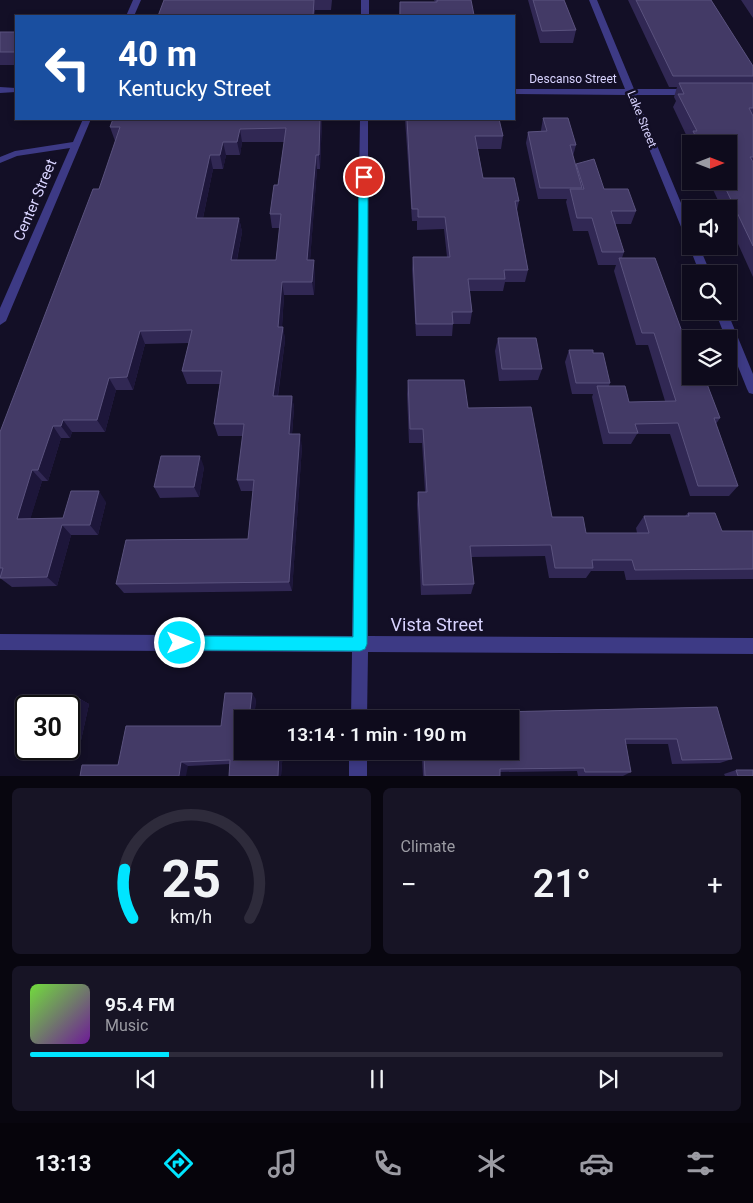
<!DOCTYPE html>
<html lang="en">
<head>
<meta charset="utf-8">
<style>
	body { margin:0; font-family:Roboto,sans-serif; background:#171425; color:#f1f3f6; height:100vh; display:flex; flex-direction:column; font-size:19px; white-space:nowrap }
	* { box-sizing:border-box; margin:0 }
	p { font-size:16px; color:#9b9ba3 }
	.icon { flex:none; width:28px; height:28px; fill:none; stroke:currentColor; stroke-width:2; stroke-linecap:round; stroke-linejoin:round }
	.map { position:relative; height:776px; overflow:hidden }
	.sheet { display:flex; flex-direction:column; gap:12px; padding:12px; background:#08060f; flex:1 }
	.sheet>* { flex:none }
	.hud { position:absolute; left:15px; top:15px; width:500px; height:105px; border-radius:0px; box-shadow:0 2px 8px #0003,0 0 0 1px #2e2b3b; background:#1a4fa0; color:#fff; overflow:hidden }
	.needle { width:32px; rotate:90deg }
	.tools { position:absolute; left:682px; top:135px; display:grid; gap:10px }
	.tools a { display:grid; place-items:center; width:55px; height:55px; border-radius:0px; background:#0e0b1c; box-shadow:0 2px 8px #0003,0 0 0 1px #2e2b3b; font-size:25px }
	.speed { position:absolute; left:15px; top:695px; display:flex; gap:10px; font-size:25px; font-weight:700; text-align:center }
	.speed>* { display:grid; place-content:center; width:65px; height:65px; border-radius:50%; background:#0e0b1c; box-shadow:0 2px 8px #0003,0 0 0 1px #2e2b3b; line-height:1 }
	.speed .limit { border:2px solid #111; border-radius:8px; background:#fff; color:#111 }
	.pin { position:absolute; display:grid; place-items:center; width:42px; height:42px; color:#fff; margin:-21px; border:2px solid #fff; border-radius:50%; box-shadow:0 1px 5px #0007 }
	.me { position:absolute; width:55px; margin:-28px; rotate:90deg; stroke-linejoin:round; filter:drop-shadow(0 0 4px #0008) }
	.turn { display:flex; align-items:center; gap:18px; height:105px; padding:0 20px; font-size:22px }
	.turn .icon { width:65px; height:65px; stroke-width:2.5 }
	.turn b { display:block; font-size:35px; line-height:42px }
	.big { font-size:38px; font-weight:600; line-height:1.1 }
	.sheet .tile { flex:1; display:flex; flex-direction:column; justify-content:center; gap:8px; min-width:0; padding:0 18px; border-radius:8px; background:#171425 }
	.sheet .dial { align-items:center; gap:0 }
	.dial svg { height:130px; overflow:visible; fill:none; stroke:#2e2b3b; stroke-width:7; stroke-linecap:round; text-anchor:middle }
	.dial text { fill:#f1f3f6; stroke:none }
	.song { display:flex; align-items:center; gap:15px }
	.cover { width:60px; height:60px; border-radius:8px; background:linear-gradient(135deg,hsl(100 70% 55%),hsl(280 70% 35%)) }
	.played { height:5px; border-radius:2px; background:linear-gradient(90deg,#00e5ff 20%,#2e2b3b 20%) }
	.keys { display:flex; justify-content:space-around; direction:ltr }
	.heat { display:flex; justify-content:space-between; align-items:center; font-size:28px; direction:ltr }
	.sheet .tiles { flex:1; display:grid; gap:12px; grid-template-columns:1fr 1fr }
	.tile:last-child { grid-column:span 2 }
	.trip { position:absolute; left:234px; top:710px; width:285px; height:50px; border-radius:0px; background:#0e0b1c; box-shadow:0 2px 8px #0003,0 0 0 1px #2e2b3b; font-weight:600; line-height:50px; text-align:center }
	.menu { display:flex; height:80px; justify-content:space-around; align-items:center; background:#06040b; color:#9b9ba3 }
	.menu .icon { width:35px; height:35px }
	.menu .selected { color:#00e5ff }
	.menu b { font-size:22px; color:#f1f3f6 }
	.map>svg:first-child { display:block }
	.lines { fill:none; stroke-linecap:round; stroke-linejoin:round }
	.minor { fill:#3d3a85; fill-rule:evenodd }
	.wall { fill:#312854; fill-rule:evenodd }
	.shaded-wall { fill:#1d163a }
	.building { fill:#433a66; stroke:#5a527e; fill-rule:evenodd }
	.route { fill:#00e5ff; stroke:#0095a6 }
	.labels { text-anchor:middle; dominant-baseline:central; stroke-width:5; stroke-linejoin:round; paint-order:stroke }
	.far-street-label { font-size:12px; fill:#d9d4ff; stroke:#130f26 }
	.street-label { font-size:15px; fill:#d9d4ff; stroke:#130f26 }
	.near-street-label { font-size:18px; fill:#d9d4ff; stroke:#130f26 }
</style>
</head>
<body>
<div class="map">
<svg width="753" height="776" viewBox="0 0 753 776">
	<rect width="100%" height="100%" fill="#130f26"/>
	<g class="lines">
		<path class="minor" d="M133,0H141L134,16H126Z
			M361,0H369V16H361Z
			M589,0H597L634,89H691L695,92L691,95H636L691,227V243L686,239L627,95L514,94V89H625Z
			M0,87L16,88V92L0,93Z
			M83,119H91L6,321L0,325V308L70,148L17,156L0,163V157L15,151L73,142Z
			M360,119H368V636L753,638V654L368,652L367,719H351L352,652L0,650V634L352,636Z
			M691,243V246H699L711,274H700L689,246Z
			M715,311H727L753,374V394L749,393L747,389L729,344V339H726Z
			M349,751H367V776H349Z"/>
	</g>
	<path class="wall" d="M164,0H332L331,10H315L314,16H158Z
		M434,0H471L474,16H399L400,2H435Z
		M528,0H564L576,30L573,43H540Z
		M628,0H711L753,66V277L729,224V209H722L709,181H729V144H691V153L687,145L689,141L673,107L676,101L674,97L677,87H669Z
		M741,0H753V18Z
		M0,32H16V65H0Z
		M543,118L576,145L573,156L576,166V164L604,189L636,211L631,224H615L624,252L622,258L684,337L720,418L716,424L738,486L729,496H690L670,434H637L631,444H603L592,397L593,394H572L565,362L569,350L593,353L610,383L609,386L629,402L665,401L648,345H636L614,271L616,265H598L588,231H573L566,202L567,199H538L526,143L528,132L541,131V130Z
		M113,119H322L320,169H317L310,260L315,274L314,295H284L282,327H283L285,340L278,396H292L294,408L292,434L302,446L292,591L124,593L116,584L248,539L253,491H241L237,480L243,436H218L214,424L220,384H187L182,371L189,343L145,344L133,390H116L105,432H72L70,438H61L48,481H42L30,519L63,518L106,502L98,535H71L57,586L12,587L0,578V432L99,189L116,141H115L110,127ZM242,142H284L278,185L270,214L272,228H280L276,260H237L242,232L239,218H203L213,169H223L226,155H240Z
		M405,119H499L503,136L501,149H478L483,178L519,201L517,210L528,270L525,282H505L503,291H470L472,312L470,324H453L452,336H416L412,269L413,257H447L444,229L417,230V221H412Z
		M498,338L542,369L538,380L499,381L495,351Z
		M408,380L468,408L552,517L586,533H637L636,528L644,516H685L688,513L722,531H753V579L626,580L624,571H591L586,578H549L545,556L471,557L474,584L471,594L421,595L417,504L418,492H425L422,443H409L407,394Z
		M204,467L199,497L160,498L154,487Z
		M80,699L89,704L78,754H32L21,750Z
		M256,699L254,719H242V751H283L281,776H229L230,764L188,766L118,765L221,726Z
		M717,707L732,759L720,763L672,764L668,744H626L631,772L623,776H578L577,771L500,772V776H423L422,758L424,754H432L431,751H510V719H451L454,713Z
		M736,770L753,776H725L724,774Z"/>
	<path class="shaded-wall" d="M320,119H322L320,169L319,155Z
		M240,129L242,142L240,155L237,142Z
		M223,142L226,155L223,169L220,155Z
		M210,155L213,169L200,232L196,218Z
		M316,155L317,169L309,274L307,260Z
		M239,218L242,232L234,274L231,260Z
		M314,260L315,274L314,295L312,282Z
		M282,282L284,295L281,340L278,327Z
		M283,327L285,340L276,408L273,396Z
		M140,331L145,344L133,390L127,377Z
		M109,378L116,390L105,432L97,420Z
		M292,396L294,408L291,446L289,434Z
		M63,420L72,432L70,438L61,426Z
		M53,426L61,438L48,481L38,470Z
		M300,434L302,446L292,591L289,582Z
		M200,456L204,467L199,497L194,487Z
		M32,470L42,481L27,530L17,519Z
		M99,491L106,502L98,535L90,525Z
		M62,525L71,535L57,586L47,577Z
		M252,693L256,699L254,719H249Z
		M80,699L89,704L78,754L68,749H69V744Z
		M279,751H283L281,776H278Z
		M181,762L188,766L186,776H179Z"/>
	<path class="building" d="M164,0H314L313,16H158Z
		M437,0H471L474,15H448V16H400V2H437Z
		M533,0H564L576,30L542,31Z
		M636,0H711L753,66V76H673Z
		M0,32H16V52H0Z
		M679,83H753V108H749L753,116V157H750L753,162V246L722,181H729V144H699L693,131H697L678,94H684Z
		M543,118H568L576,145H570L582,188H540L528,132L547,131Z
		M113,119H320L319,155H316L307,260H314L312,282H282L278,327H283L273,396H292L289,434H300L289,582L116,584L126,540L248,539L254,480H237L244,424H214L222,371H182L192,330L140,331L127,377L109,378L97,420H63L61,426H53L38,470H32L17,519L63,518L71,491H99L90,525H62L47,577L0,578L3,568H0V432L93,189H99L120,127H110ZM286,128L278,185H274L270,214H281L276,260H231L239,218H196L210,155H220L223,142H237L240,129Z
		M407,119H499L503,136H475L483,178H514L519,201H515L528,270H504L505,279H468L472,312H452L453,324H416L413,257H450L445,217H418V209H412Z
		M594,159L604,189H628L636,211H611L624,252H602L592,218H577L570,189H584L576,164Z
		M619,258H655L684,337H690L691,342V376H704L720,418H714L738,486H698L678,423L635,424L638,433H609L597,386H625L629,402L676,401L654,333H642Z
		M498,338H536L542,369H502Z
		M569,350H593V353H603L610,383H576Z
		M408,380H464L468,408L531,407L552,517H583L586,533H649L644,516H689L688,513H715L722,531H753V569L635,570L632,560H592L593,568H555L551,545L470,546L474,584L423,585L418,492H427L423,429H410Z
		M161,456H200L194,487H154Z
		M225,693H252L249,719H242V751H279L278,776H229L230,760L181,762L179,776H80L82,765H118L126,726H221Z
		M35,699H80L69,744V706H33Z
		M717,707L732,759L682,760L677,739H625L631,772H585L584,768L500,769V776H425L424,754H434V751H510V719H454V713Z
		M26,730V749H68L21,750Z
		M736,770H753V776H738Z"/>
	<path class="route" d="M364,174L368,177L367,644L365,649L360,651L180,650L175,648L173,643L175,638L180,636L353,637L359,177Z"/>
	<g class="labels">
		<g class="far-street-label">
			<text x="573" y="79">Descanso Street</text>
			<text transform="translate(642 119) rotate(68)">Lake Street</text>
		</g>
		<g class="street-label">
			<text transform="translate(35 200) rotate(-67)">Center Street</text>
		</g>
		<g class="near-street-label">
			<text x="437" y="624">Vista Street</text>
		</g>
	</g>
</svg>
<div class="tools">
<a><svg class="needle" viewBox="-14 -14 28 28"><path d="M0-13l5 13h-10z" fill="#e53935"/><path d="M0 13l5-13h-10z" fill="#9b9ba3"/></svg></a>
<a><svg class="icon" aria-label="sound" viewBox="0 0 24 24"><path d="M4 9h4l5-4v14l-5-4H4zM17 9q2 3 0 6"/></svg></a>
<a><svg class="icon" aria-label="search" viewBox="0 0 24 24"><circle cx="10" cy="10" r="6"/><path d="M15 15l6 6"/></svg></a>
<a><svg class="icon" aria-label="layers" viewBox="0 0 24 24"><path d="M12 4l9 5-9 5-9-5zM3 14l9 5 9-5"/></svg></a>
</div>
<div class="speed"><div class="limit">30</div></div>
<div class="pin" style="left:364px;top:177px;background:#d93025"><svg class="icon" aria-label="arrive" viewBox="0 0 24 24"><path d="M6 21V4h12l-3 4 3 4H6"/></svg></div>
<svg class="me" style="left:180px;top:643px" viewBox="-20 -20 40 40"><circle r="17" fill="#00e5ff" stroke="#fff" stroke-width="3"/><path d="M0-11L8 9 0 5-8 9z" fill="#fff"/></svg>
<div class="trip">13:14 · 1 min · 190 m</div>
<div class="hud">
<div class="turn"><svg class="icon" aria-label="left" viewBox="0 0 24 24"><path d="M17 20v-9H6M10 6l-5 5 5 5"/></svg><div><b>40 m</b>Kentucky Street</div></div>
</div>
</div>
<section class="sheet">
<div class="tiles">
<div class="tile dial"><svg viewBox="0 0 100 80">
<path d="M14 69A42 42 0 1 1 86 69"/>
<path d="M14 69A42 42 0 0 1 9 39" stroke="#00e5ff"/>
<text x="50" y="56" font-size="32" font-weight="700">25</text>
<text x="50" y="72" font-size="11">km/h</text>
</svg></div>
<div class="tile"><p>Climate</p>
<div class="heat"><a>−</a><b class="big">21°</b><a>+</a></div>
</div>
<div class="tile">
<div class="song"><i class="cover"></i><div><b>95.4 FM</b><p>Music</p></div></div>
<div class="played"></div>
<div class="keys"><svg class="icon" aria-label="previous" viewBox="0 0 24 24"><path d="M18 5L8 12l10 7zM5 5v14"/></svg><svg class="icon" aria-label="pause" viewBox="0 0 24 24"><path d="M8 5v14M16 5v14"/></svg><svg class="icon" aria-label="next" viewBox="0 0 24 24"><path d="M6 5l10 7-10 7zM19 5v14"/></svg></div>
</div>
</div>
</section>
<nav class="menu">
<b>13:13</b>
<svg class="icon selected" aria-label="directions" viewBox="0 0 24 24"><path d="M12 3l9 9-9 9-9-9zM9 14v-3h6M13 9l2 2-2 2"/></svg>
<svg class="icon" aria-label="music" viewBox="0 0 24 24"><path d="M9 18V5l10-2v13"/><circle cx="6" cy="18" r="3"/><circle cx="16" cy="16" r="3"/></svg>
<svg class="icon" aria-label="phone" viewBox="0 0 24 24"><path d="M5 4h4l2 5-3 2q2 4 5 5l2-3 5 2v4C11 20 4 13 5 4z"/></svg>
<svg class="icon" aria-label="climate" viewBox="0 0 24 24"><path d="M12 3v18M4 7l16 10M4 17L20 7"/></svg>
<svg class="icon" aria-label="car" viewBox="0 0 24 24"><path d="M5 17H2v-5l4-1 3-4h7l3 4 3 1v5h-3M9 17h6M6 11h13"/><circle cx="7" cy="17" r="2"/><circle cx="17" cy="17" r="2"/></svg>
<svg class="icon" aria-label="filters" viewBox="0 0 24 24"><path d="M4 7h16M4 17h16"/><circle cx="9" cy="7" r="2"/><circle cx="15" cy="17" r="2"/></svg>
</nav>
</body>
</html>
